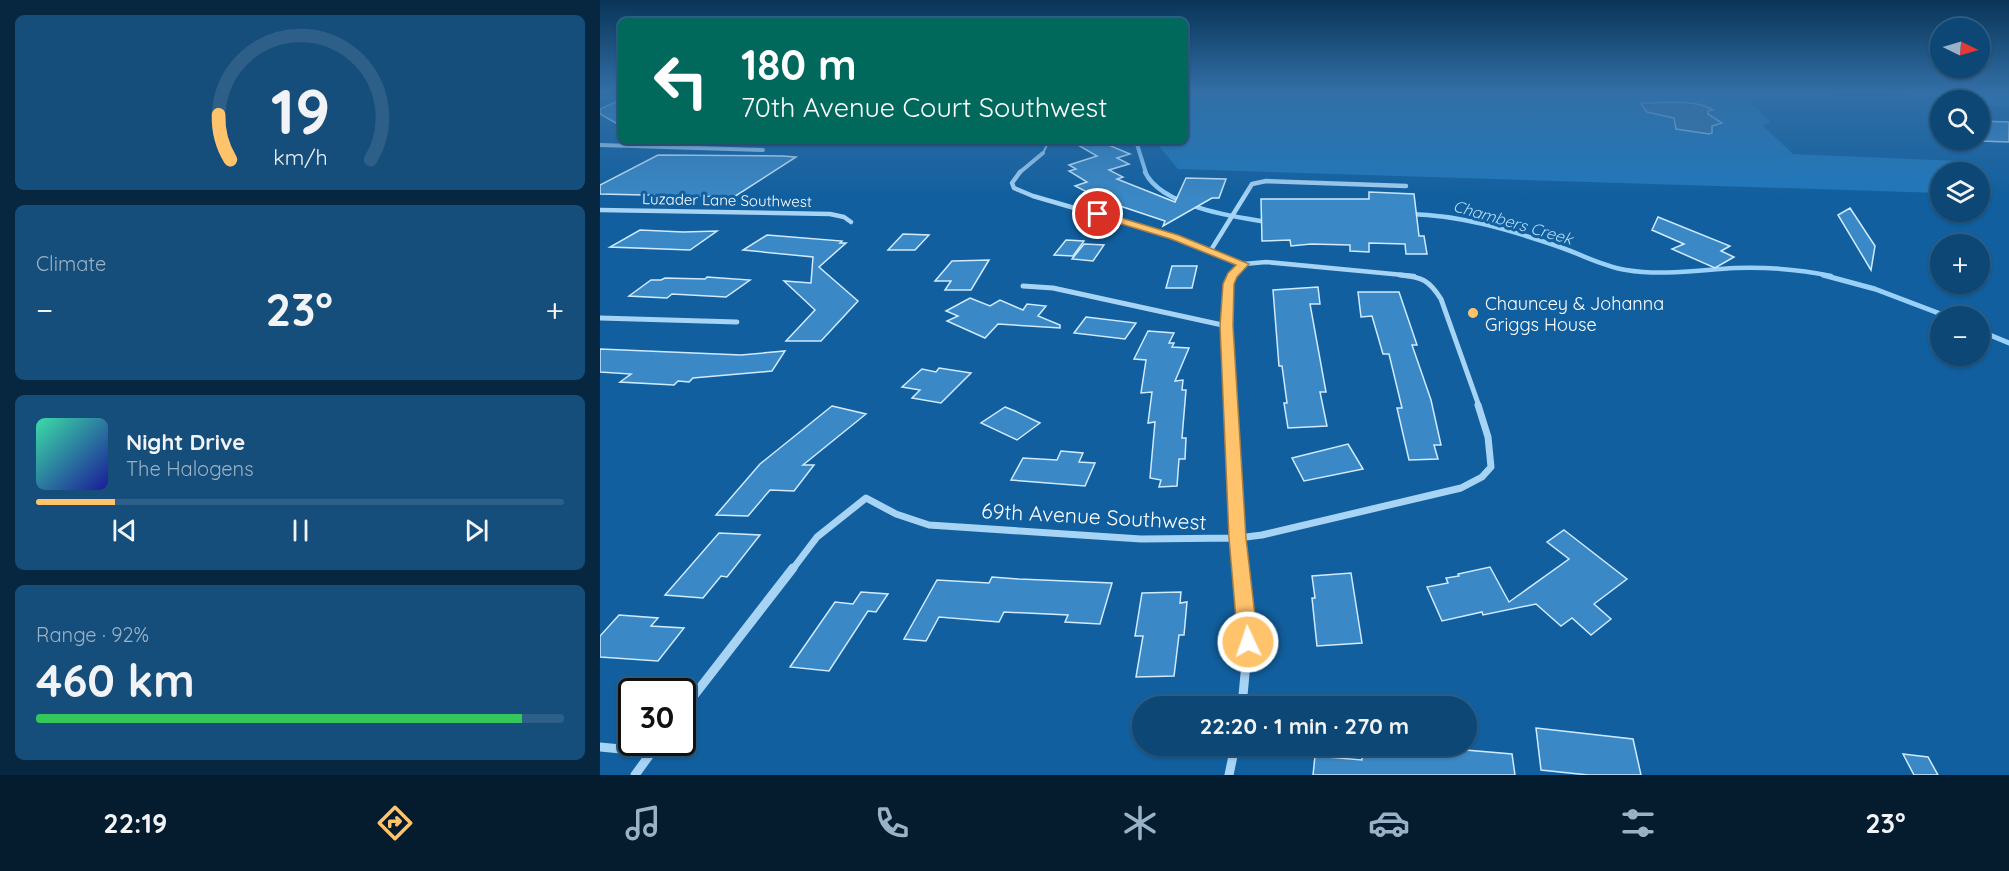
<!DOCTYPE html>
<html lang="en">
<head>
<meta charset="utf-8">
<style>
	body { margin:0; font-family:Quicksand,sans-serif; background:#164e7b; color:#f1f3f6; height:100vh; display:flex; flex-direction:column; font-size:22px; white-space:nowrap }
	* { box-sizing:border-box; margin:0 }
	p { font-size:20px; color:#9ab2c5 }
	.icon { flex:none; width:33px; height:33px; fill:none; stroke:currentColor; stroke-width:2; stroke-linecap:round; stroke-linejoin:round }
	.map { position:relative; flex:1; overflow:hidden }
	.details { display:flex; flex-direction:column; gap:15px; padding:15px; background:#072741; width:600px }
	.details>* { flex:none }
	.guide { position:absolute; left:18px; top:18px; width:570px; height:126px; border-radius:9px; box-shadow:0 2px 4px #0004,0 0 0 2px #2d5f88; background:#00695c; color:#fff; overflow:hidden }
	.needle { width:39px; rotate:95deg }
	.tools { position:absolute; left:1330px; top:18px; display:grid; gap:12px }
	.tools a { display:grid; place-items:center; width:60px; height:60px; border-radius:50%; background:#0d4776; box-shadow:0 2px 4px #0004,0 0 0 2px #2d5f88; font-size:30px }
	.speed { position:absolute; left:18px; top:678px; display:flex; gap:12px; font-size:30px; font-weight:700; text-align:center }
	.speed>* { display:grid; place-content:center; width:78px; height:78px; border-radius:50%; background:#0d4776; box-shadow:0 2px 4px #0004,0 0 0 2px #2d5f88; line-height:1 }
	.speed .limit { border:3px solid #111; border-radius:9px; background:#fff; color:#111 }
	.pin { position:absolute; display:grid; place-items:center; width:51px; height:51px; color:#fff; margin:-26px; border:3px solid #fff; border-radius:50%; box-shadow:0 2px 6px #0007 }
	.me { position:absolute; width:66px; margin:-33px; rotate:357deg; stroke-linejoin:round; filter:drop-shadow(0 0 4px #0008) }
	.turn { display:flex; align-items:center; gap:21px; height:126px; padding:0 24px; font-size:27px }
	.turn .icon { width:78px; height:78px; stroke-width:2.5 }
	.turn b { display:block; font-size:42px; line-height:51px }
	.big { font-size:45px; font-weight:700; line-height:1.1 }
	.details .tile { flex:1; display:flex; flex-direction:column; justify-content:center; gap:9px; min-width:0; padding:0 21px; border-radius:9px; background:#164e7b }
	.details .dial { align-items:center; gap:0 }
	.dial svg { height:156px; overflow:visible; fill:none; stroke:#2d5f88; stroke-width:7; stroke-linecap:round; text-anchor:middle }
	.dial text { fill:#f1f3f6; stroke:none }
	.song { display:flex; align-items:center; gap:18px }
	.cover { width:72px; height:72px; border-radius:9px; background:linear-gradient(135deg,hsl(160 70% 55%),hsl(240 70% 35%)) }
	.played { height:6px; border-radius:3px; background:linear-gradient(90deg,#ffc36b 15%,#2d5f88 15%) }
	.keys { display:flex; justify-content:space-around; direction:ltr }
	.heat { display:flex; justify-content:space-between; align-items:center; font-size:33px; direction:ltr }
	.charge { height:9px; border-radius:4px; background:linear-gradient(90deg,#34c759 92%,#2d5f88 0) }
	.trip { position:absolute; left:532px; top:696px; width:345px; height:60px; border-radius:30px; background:#0d4776; box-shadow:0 2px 4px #0004,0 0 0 2px #2d5f88; font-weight:700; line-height:60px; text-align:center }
	.tabs { display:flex; height:96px; justify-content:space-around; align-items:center; background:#051c2f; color:#9ab2c5 }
	.tabs .icon { width:42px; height:42px }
	.tabs .selected { color:#ffc36b }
	.tabs b { font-size:27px; color:#f1f3f6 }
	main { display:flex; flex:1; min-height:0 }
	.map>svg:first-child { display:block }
	.green { fill:#2078bb }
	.water { fill:#3d74a1; stroke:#99d0f8; stroke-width:1.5 }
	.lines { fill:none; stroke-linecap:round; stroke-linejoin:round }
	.stream-far2 { stroke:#99d0f8; stroke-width:4 }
	.stream-far1 { stroke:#99d0f8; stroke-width:4.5 }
	.stream { stroke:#99d0f8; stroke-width:5 }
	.building { fill:#3a88c5; stroke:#d0eafe; stroke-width:1.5 }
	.service { stroke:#a7d3f5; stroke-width:2 }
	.minor-far4 { stroke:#a7d3f5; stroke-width:4 }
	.minor-far3 { stroke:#a7d3f5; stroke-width:4.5 }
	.minor-far2 { stroke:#a7d3f5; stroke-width:5 }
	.minor-far1 { stroke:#a7d3f5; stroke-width:7 }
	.minor { stroke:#a7d3f5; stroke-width:9 }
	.route { fill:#ffc36b; stroke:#a67f46; stroke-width:1.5 }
	.poi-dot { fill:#ffc36b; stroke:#115f9e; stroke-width:2 }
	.labels { text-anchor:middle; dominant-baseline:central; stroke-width:6; stroke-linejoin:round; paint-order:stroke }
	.far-street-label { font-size:15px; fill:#fff; stroke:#115f9e }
	.far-water-label { font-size:16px; font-style:italic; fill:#b4ddfb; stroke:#115f9e }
	.poi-label { font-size:18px; fill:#fff; stroke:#115f9e; text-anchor:start }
	.near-street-label { font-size:21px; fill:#fff; stroke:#115f9e }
</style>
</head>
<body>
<main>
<section class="details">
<div class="tile dial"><svg viewBox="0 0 100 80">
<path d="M14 69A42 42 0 1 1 86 69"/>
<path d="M14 69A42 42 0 0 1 8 46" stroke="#ffc36b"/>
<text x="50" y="56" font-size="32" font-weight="700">19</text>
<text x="50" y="72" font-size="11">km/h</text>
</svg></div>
<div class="tile"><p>Climate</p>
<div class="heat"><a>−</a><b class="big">23°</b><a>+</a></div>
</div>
<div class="tile">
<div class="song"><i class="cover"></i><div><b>Night Drive</b><p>The Halogens</p></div></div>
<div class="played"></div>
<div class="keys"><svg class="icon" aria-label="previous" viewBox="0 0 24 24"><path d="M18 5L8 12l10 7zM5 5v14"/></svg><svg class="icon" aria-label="pause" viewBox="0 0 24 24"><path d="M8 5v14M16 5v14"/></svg><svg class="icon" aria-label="next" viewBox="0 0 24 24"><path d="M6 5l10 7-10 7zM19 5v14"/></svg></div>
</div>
<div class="tile"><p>Range · 92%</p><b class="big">460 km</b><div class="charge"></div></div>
</section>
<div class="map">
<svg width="1409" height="775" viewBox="0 0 1409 775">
	<rect width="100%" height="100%" fill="#115f9e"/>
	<path class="green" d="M585,91H1233L1236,94L1204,100L1160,98L1151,103L1171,122L1162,125L1193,154L1360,161L1377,172H1341V193L578,169L555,141H585Z
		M1275,91H1409V108L1380,104V100H1352Z"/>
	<path class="water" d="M1044,103C1064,103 1096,99 1113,110L1108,111V114L1122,123L1112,126V133L1109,134L1076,129L1074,118L1047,112L1041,104Z"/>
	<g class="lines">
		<path class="stream-far2" d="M536,141L546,173"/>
		<path class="stream-far1" d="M545,172C561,206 633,217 668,222
			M810,214C860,215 910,230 957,246C981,254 1001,266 1026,270C1062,276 1099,270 1135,268C1167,267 1199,269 1231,276"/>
		<path class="stream" d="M1223,275L1275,289L1346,316
			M1380,331L1409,343"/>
	</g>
	<path class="building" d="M21,100V126L0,114V109Z
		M1380,121L1409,122V142L1380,141Z
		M471,141H499L530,154L517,158L529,164L509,170L523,177L517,179L575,202L586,178L626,179L619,198H612L563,226L565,221L505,201L475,186L487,182L469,171L476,169L469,165L497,156Z
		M58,155L183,156L196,157L134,197L0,194V185Z
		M769,192L814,194L819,236H824L827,254H806L805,244L769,243V252L750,251V245L711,244L691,246L690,240L662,241L661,199H769Z
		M1250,208L1275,246L1271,270L1238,215Z
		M1058,217L1130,246L1121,251L1134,257L1115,268L1072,249L1084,244L1052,230Z
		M40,230L83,232L117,231L90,250L10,247Z
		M303,234L329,235L315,250H288Z
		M167,235L242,241L240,243H246L219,267L258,301L221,341H186L215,310L184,281L211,283L213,257L143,250Z
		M466,240L484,241L473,256L454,255Z
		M484,244L504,245L493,261L472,259Z
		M389,260L371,290H345L351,281H335L352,261Z
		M572,266H597L592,288H566Z
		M107,277L150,280L126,297L72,294L67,298L29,296L51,280H61L65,278L105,279Z
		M718,287L720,304H710L726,392H720L727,426L688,428L684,403H687L682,366H679L673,290Z
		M758,292H799L817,345H812L831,400L841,445H834L838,459L809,460L797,408H802L789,354H783L772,316L761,317Z
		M370,298L390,306L400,300L423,310L427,304L446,306L438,316L460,325V328L398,324L385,338L347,321L358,316L346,311Z
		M486,317L536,323L525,339L474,333Z
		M548,331L574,333L569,343H574L572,347L589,348L575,381L583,380L582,390H586L582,438H586L585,459H579L577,486L559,487L561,480L550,478L555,422L548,423L552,392L541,393L546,360L534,359Z
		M0,349L141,355L185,351L172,371L93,378L89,382L78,381L74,385L20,382L31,374L0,372Z
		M339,368L371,373L341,403L312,398L320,390L302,387L322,369L336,372Z
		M232,406L266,414L203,465H214L194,491L170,490L148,516L116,515L160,464Z
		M405,407L415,411L440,423L417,440L381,423Z
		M748,444L763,469L704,481L692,458Z
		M461,451L483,453L479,462L495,463L485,486L411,480L423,458L457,460Z
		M964,530L1027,579L994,604L1011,619L991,635L972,618L961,626L936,604L883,615L882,612L842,621L827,587L848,583L846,578L859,576L858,574L890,567L909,602L969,559L947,542Z
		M119,533L160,535L127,577L121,576L103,598L65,595Z
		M751,573L762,643L717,646L712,598H715L712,576Z
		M392,577L419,579L512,583L500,624L465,622L468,615L404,612L399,622L339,617L326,641L304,639L337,580L389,583Z
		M261,592L288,594L276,612L268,611L229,671L190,667L235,602L253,604Z
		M581,592L580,603L587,602L584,635H579L574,676L536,677L543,636H535L542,593Z
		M19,615L58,618L51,626L84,628L58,661L0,657V636Z
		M936,728L1033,739L1041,775H988L941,770Z
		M821,746H866V750L912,754L915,775H713L715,756L762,760V747L822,752Z
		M1303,754L1328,757L1338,775H1314Z"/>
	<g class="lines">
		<path class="service" d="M443,153L449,141"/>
		<path class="minor-far4" d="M0,145L163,150
			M419,173L443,153"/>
		<path class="minor-far3" d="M420,172L412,183L414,188L433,196L574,237L644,264L666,262L814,276
			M0,210L230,214L244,217L251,222
			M611,250L652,184L666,181L806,186
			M632,276L644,264"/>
		<path class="minor-far2" d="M800,275C822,277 829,280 841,299L879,406
			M423,286L453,288L627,326
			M0,318L137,322
			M630,406L627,302L632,275"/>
		<path class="minor-far1" d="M630,405L641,570
			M192,570L217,537L266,498L296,514L329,525L541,539L638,538L662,535L861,488L882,477L891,467L888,437L878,405"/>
		<path class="minor" d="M641,568L648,642L642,706
			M82,711L193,568
			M0,747L52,752
			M35,775L59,742
			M629,775L635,746"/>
	</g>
	<linearGradient id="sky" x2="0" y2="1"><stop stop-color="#093457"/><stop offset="0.46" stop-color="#326fa6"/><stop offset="1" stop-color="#326fa6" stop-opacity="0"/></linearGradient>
	<rect width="1409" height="199" fill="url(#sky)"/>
	<path class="route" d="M498,211L578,235L649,264L637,277L634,284L633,326L646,538L658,642L655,648L648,651L641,648L638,642L629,538L620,326L623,284L628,273L636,265L571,239L495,216V212Z"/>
	<circle class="poi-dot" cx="873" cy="313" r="6"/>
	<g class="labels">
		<g class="far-street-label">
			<text transform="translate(127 200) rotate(1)">Luzader Lane Southwest</text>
		</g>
		<g class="far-water-label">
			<text transform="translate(913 222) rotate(16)">Chambers Creek</text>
		</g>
		<g class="poi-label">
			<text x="885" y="303">Chauncey &amp; Johanna<tspan x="885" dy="21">Griggs House</tspan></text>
		</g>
		<g class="near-street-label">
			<text transform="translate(494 516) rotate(3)">69th Avenue Southwest</text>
		</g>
	</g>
</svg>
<div class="tools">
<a><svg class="needle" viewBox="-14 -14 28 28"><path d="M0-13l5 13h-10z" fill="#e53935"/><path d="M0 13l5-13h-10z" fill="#9ab2c5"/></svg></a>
<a><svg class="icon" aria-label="search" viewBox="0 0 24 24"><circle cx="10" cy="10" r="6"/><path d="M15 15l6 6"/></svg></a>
<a><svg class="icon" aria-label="layers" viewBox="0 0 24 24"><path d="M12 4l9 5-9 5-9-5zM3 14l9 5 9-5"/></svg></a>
<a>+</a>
<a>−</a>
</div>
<div class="speed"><div class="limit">30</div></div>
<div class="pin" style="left:498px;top:214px;background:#d93025"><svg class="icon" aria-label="arrive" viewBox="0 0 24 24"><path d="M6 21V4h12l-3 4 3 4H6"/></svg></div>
<svg class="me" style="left:648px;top:642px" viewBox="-20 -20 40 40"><circle r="17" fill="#ffc36b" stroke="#fff" stroke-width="3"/><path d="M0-11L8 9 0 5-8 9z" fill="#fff"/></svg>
<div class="trip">22:20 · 1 min · 270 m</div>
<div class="guide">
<div class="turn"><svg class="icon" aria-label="left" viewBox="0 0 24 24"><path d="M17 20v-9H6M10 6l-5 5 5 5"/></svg><div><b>180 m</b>70th Avenue Court Southwest</div></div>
</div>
</div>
</main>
<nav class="tabs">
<b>22:19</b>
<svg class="icon selected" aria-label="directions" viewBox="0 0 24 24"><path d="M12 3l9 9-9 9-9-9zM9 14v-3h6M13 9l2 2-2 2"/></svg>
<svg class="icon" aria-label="music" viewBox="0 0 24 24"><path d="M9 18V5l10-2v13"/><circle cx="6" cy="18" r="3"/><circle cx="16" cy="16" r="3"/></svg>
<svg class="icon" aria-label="phone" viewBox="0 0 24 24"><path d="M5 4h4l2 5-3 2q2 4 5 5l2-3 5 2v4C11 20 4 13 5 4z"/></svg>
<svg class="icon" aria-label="climate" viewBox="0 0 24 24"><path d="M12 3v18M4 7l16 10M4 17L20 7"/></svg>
<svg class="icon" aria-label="car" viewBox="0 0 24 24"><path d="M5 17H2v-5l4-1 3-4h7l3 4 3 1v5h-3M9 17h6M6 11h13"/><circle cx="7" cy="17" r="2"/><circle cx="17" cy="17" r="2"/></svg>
<svg class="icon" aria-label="filters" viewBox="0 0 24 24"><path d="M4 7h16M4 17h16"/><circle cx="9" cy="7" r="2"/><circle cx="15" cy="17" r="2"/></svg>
<b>23°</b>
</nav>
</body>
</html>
